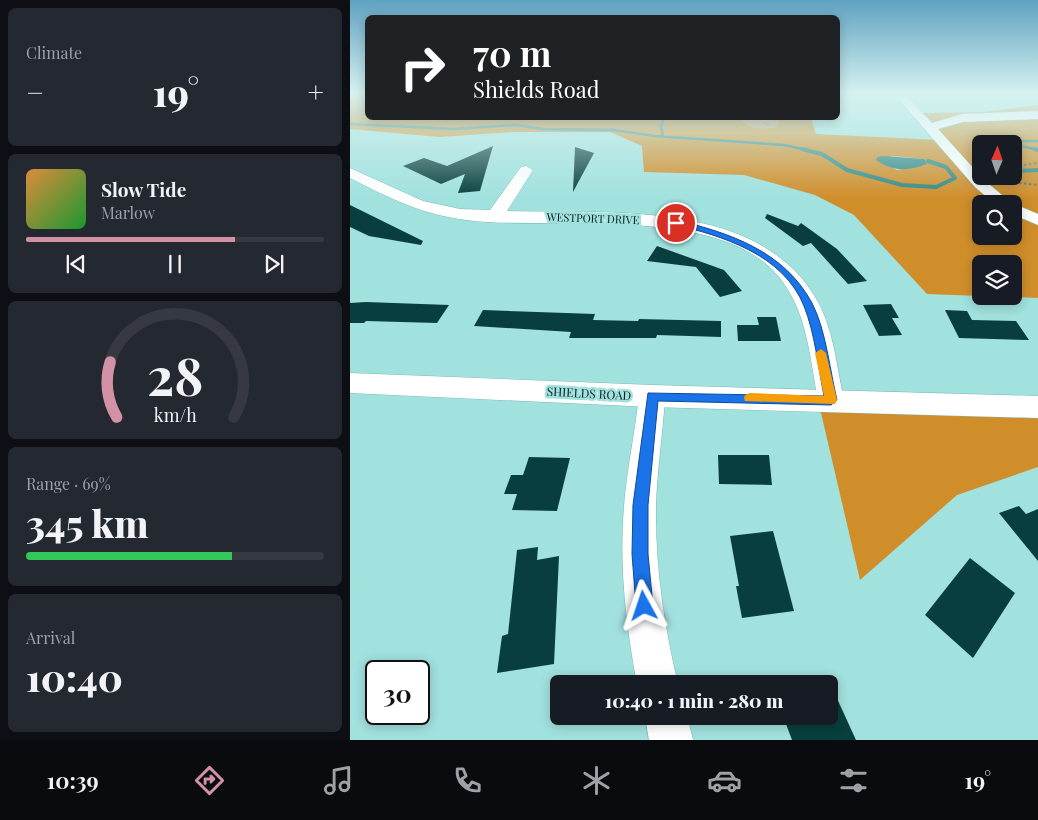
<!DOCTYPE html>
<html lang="en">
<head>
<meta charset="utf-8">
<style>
	body { margin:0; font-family:"Playfair Display",serif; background:#242831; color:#f1f3f6; height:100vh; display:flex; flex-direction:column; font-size:19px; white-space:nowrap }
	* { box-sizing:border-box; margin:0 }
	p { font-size:16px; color:#9ea1a6 }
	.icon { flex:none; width:28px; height:28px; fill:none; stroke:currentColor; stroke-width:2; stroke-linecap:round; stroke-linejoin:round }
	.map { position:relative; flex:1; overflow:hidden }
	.details { display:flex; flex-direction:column; gap:8px; padding:8px; background:#0d0f14; width:350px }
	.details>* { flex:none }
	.top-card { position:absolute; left:15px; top:15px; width:475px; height:105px; border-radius:8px; box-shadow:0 2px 12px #0003; background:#202124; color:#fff; overflow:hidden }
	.needle { width:32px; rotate:2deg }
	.fabs { position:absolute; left:622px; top:135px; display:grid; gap:10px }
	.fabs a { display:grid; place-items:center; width:50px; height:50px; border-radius:8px; background:#171b24; box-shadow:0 2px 12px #0003; font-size:25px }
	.speed { position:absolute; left:15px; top:660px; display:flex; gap:10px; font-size:25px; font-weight:700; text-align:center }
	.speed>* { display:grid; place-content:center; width:65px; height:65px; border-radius:50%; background:#171b24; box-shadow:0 2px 12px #0003; line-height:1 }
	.speed .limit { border:2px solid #111; border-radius:8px; background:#fff; color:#111 }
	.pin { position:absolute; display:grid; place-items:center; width:42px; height:42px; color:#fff; margin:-21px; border:2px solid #fff; border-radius:50%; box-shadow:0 1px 5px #0007 }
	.me { position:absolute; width:55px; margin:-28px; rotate:355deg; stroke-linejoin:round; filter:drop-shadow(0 0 4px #0008) }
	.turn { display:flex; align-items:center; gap:18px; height:105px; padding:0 25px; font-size:22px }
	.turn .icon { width:65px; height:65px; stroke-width:2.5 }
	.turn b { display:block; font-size:35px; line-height:42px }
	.big { font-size:38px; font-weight:800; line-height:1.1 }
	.details .card { flex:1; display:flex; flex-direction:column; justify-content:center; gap:8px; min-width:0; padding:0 18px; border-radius:8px; background:#242831 }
	.details .dial { align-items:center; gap:0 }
	.dial svg { height:130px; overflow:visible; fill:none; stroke:#363941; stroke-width:7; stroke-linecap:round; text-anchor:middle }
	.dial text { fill:#f1f3f6; stroke:none }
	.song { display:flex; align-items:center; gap:15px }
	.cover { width:60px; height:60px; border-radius:8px; background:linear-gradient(135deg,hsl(30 70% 55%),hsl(130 70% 35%)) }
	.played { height:5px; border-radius:2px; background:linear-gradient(90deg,#d291a5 70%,#363941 70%) }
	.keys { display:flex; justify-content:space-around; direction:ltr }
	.heat { display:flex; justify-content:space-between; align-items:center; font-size:28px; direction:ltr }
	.charge { height:8px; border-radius:4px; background:linear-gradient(90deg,#34c759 69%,#363941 0) }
	.trip { position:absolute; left:200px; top:675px; width:288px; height:50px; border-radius:8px; background:#171b24; box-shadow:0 2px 12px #0003; font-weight:800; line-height:50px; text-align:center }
	.tabs { display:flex; height:80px; justify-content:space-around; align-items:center; background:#090b0e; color:#9ea1a6 }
	.tabs .icon { width:35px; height:35px }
	.tabs .on { color:#d291a5 }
	.tabs b { font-size:22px; color:#f1f3f6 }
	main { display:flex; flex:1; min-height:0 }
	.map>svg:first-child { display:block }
	.green { fill:#d5a260 }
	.forest { fill:#d08e2b; fill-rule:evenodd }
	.water { fill:#338886 }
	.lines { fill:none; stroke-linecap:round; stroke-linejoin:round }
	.stream-far1 { stroke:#338886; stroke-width:2.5 }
	.stream { stroke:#338886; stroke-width:4 }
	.building { fill:#083f3e }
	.minor-casing { stroke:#7bbab7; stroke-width:1 }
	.major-casing { stroke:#7bbab7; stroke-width:1 }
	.path-far1 { stroke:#517e7c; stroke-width:1; stroke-dasharray:2 2; stroke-linecap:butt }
	.path { stroke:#517e7c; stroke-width:2; stroke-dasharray:2.5 2.5; stroke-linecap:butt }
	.minor { fill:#fff; fill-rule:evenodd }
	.major { fill:#fff; fill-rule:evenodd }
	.route { fill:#1a73e8; stroke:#114b97 }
	.slow { fill:#f59e0b }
	.labels { text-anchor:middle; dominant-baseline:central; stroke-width:5; stroke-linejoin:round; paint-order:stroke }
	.far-street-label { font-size:11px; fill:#021b1b; stroke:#a1e1de }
	.street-label { font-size:12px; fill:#021b1b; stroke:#a1e1de }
</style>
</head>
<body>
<main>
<section class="details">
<div class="card"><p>Climate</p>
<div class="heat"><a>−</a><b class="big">19°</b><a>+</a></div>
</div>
<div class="card">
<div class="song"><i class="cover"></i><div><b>Slow Tide</b><p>Marlow</p></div></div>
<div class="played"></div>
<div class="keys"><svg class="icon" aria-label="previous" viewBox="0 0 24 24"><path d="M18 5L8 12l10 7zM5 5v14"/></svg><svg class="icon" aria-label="pause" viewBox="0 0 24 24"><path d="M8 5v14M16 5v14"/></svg><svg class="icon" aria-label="next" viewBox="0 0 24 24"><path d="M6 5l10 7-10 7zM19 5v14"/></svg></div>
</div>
<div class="card dial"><svg viewBox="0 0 100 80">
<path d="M14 69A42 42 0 1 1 86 69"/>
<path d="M14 69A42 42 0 0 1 10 35" stroke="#d291a5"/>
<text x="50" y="56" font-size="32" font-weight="700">28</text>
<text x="50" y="72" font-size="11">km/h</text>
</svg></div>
<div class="card"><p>Range · 69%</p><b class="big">345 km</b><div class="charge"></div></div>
<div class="card"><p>Arrival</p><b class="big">10:40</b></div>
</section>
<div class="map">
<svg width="688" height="740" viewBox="0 0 688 740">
	<rect width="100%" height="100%" fill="#a1e1de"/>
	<path class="green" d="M391,118H428L427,127C415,129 397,131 391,118Z"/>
	<path class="forest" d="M0,94H17L18,118H391C397,131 415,129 427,127L428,118H461L466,134L590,140L566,113L634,112L688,105V298L638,296H664V264H631V296L577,294L504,215L465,195L394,175L294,172L292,146L260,132H163L89,137L0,129ZM631,144H664V176H631ZM543,156L574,159L575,165L547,170L527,160ZM631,204H664V236H631Z
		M468,400L688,407V467L607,495L510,580Z"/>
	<path class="water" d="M533,156L574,159L577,164C558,171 544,172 526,160L527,157Z"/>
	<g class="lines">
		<path class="stream-far1" d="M0,124L104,129L165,125L193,129L263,130L305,136L434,145L457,150
			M313,136L311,127L314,118
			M658,141H688
			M664,144L688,150
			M631,146L625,142L640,138L664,144"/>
		<path class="stream" d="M452,149L472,154L497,170L552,185L586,187L605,178L596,167L578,161
			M685,149L688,150
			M664,171L688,170"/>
	</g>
	<path class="building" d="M143,146L130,191L108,193L115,174L91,184L53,166L74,158L97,166Z
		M225,147L244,153L223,192Z
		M0,205L73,241L71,245L19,236L0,227Z
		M417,214L448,226L451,223L487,249L517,281L498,284L461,243L453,246L415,218Z
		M307,246L374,270L392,291L370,297L346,267L297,261Z
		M16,302L99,305L87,323L16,321L14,323H0V303Z
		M541,304L549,318H542L552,335L529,336L513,305Z
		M133,310L245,314L243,320L288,321L289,319L371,321V337L307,335L306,338H219L221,332L124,326Z
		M595,310L617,311L622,320L666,321L679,340L609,338Z
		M407,317H426L431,341H388L387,325H409Z
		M368,455H419L422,485L369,484Z
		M179,457L220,458L207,511L162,510L167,494H154L161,475H173Z
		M669,506L676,514L688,509V561L649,513Z
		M423,531L444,611L392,618L386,586H389L380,536Z
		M188,547L187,560L209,556L204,664L147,673L152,636L158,634L167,550Z
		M620,558L665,593L623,658L575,615Z
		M479,681L506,740H442L433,716H479Z"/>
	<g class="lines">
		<g class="minor-casing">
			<path id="minor" d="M544,94H555L582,123L612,114L688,111V119L613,122L588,129L635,181L663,204H645L625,187Z
				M176,166L183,170L157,211C259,214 413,198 469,304C484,333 487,369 494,400L490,407L481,410L472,407L468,400C460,359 458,317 433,282C375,200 195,233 109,219C66,212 38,197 0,178V168L73,201L110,209L140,210L171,167Z
				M664,204L688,214V225L664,215Z
				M302,386L311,389L315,396C313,433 307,469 306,506C305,566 314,626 328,684H287C276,625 269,565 274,506C277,469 285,433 289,396L293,389Z
				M295,716H337L343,740H299Z"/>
		</g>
		<g class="major-casing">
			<path id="major" d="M0,373L302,385L688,396V418L302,407L0,393Z"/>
		</g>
		<path class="path-far1" d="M414,118L415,124H420"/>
		<path class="path" d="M664,166L688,163
			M649,181L688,185"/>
		<use href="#minor" class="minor"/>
		<use href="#major" class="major"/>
	</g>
	<linearGradient id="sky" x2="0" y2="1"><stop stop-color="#5fa2c1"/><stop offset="0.47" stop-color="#d5f2f0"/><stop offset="1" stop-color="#d5f2f0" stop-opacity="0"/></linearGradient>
	<rect width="688" height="198" fill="url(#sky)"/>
	<path class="route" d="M326,220C380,233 434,251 462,303C476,330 480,371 487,400L481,405L308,401L298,505V554L303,606L300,611L294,614L289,611L286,606L282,554L283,505L298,393L474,396C468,366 465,334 454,306C433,254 372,236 323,224V221Z"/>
	<path class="slow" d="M471,349L476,353L487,400L485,404L395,401L394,398L395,395L400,393L474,396L465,353Z"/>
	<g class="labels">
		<g class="far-street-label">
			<text transform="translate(243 218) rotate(2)">WESTPORT DRIVE</text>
		</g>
		<g class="street-label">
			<text transform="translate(239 393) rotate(3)">SHIELDS ROAD</text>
		</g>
	</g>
</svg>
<div class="fabs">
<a><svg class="needle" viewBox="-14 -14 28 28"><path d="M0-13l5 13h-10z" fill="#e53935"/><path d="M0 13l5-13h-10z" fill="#9ea1a6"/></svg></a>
<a><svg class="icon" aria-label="search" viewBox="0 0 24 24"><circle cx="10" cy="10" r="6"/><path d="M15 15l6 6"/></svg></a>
<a><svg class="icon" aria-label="layers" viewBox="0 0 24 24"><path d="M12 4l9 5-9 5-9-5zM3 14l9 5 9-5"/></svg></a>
</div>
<div class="speed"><div class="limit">30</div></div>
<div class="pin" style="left:326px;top:223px;background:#d93025"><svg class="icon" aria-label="arrive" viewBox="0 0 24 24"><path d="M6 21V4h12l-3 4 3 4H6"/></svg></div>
<svg class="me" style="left:294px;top:606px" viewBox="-20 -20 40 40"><path d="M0-17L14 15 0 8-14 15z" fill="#1a73e8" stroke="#fff" stroke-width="4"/></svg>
<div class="trip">10:40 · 1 min · 280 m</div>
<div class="top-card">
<div class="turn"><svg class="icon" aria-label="right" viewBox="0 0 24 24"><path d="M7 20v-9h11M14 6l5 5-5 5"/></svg><div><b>70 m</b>Shields Road</div></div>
</div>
</div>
</main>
<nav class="tabs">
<b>10:39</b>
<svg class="icon on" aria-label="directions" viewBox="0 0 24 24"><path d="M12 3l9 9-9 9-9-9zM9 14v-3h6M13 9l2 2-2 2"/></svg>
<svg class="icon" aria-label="music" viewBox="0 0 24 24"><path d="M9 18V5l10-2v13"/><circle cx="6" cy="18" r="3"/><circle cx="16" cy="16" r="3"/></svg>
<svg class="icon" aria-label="phone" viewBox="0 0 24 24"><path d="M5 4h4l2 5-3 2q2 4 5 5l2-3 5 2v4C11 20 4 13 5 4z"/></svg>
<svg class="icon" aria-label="climate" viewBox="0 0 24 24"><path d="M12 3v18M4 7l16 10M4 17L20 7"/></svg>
<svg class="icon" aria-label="car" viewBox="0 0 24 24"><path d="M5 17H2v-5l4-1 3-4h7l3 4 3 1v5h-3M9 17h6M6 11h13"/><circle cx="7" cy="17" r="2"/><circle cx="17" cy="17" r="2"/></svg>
<svg class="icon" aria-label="filters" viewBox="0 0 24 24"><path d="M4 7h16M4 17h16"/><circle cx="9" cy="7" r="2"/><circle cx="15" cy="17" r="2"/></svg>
<b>19°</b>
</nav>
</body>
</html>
